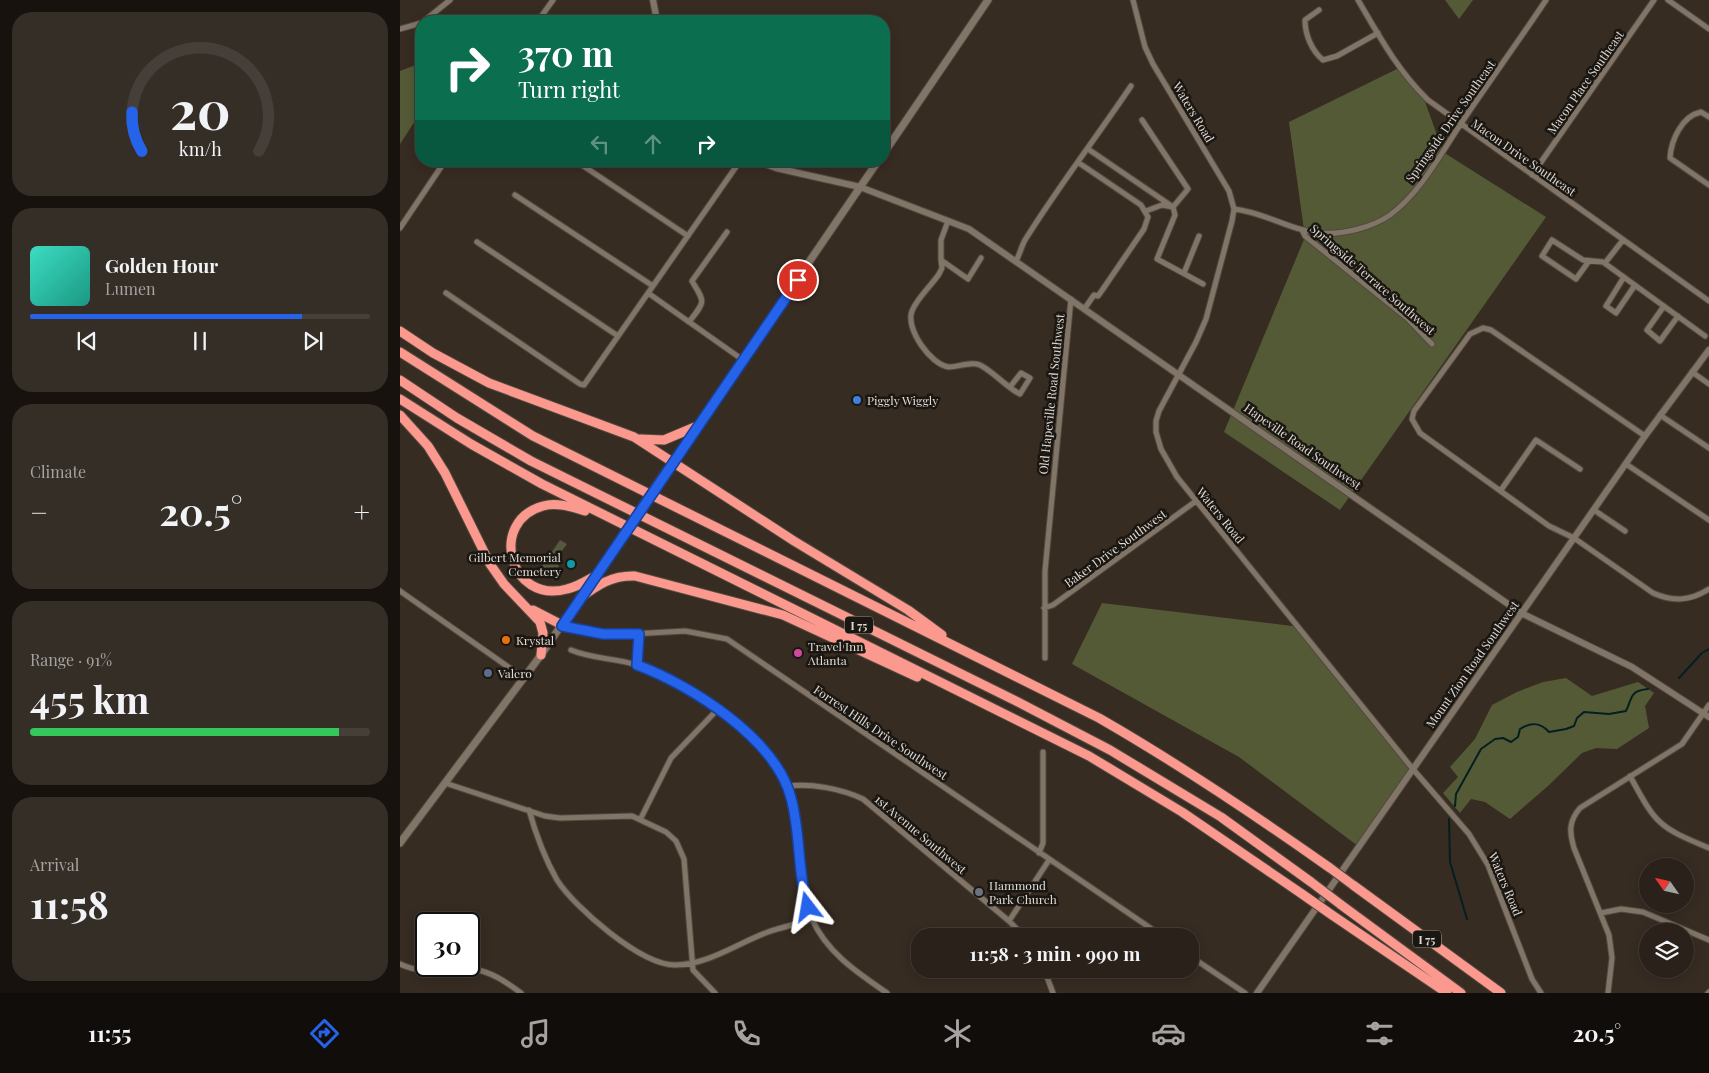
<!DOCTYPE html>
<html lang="en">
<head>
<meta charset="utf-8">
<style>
	body { margin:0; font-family:"Playfair Display",serif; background:#352e27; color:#f1f3f6; height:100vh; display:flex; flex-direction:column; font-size:19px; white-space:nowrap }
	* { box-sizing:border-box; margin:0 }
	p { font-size:16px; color:#a5a3a2 }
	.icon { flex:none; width:28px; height:28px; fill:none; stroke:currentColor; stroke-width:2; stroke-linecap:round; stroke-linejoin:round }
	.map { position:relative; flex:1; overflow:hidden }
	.details { display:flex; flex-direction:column; gap:12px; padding:12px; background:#17120e; width:400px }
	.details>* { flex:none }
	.guide { position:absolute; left:15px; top:15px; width:475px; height:152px; border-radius:20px; box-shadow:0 2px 12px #0003,0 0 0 1px #453e39; background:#0b6e4f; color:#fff; overflow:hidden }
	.needle { width:32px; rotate:304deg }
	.buttons { position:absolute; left:1239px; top:858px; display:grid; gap:10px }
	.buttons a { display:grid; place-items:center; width:55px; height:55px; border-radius:50%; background:#29211a; box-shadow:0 2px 12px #0003,0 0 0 1px #453e39; font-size:25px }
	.speed { position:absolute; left:15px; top:912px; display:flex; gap:10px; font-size:25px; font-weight:700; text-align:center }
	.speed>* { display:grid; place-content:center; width:65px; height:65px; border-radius:50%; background:#29211a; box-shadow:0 2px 12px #0003,0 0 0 1px #453e39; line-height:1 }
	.speed .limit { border:2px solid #111; border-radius:8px; background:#fff; color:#111 }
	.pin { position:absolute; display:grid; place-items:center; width:42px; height:42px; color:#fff; margin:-21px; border:2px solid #fff; border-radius:50%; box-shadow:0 1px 5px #0007 }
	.me { position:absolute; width:55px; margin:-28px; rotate:346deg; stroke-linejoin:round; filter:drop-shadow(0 0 4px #0008) }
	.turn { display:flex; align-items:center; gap:18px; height:105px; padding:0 20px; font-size:22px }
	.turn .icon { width:65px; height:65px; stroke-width:2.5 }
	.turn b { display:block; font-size:35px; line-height:42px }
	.lanes { display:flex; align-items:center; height:48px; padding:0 20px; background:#0003; justify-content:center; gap:25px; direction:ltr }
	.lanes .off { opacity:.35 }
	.big { font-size:38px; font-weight:700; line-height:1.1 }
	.details .tile { flex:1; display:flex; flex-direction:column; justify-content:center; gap:8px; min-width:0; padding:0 18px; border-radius:20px; background:#352e27 }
	.details .dial { align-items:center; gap:0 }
	.dial svg { height:130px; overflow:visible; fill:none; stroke:#453e39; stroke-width:7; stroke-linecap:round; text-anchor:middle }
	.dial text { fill:#f1f3f6; stroke:none }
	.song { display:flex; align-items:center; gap:15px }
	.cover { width:60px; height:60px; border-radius:8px; background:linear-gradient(135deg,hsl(170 70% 55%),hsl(170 70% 35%)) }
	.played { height:5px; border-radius:2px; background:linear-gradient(90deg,#2563eb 80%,#453e39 80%) }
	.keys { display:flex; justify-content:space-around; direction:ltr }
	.heat { display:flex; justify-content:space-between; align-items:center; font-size:28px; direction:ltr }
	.charge { height:8px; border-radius:4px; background:linear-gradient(90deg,#34c759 91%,#453e39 0) }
	.trip { position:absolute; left:511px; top:928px; width:288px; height:50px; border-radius:20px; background:#29211a; box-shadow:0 2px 12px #0003,0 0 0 1px #453e39; font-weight:700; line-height:50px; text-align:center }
	.dock { display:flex; height:80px; justify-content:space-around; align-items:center; background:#100d0a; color:#a5a3a2 }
	.dock .icon { width:35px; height:35px }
	.dock .current { color:#2563eb }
	.dock b { font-size:22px; color:#f1f3f6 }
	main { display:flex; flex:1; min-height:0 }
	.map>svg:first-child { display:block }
	.green { fill:#55593d }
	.forest { fill:#555a36 }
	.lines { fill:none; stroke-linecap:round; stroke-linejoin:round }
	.stream { stroke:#041e22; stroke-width:2 }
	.minor-casing { stroke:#51483f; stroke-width:7 }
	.tertiary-casing { stroke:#51483f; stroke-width:8 }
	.secondary-casing { stroke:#51483f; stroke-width:9 }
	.motorway-casing { stroke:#51483f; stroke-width:11 }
	.minor { stroke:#817568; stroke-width:5 }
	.tertiary { stroke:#817568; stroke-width:6 }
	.secondary { stroke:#817568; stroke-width:7 }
	.motorway { stroke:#fb998e; stroke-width:9 }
	.secondary-bridge-casing { stroke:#51483f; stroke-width:9; stroke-linecap:butt }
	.motorway-bridge-casing { stroke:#51483f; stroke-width:11; stroke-linecap:butt }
	.secondary-bridge { stroke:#817568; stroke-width:7 }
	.motorway-bridge { stroke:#fb998e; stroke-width:9 }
	.route-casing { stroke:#184099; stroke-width:12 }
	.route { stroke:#2563eb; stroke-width:9 }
	.shop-dot { fill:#3f7fe0; stroke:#1a1611; stroke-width:2 }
	.culture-dot { fill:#0f9aa8; stroke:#1a1611; stroke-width:2 }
	.food-dot { fill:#e8710a; stroke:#1a1611; stroke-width:2 }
	.hotel-dot { fill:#d1479c; stroke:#1a1611; stroke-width:2 }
	.service-dot { fill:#5c6f8a; stroke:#1a1611; stroke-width:2 }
	.worship-dot { fill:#6b7280; stroke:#1a1611; stroke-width:2 }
	.labels { text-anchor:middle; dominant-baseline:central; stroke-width:5; stroke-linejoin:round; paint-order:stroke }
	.shield { fill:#1a1611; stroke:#a59f99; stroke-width:1 }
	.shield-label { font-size:11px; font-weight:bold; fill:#e1dad3 }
	.street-label { font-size:12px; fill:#e1dad3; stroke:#1a1611 }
	.poi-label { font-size:12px; fill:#e1dad3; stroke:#1a1611; text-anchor:start }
</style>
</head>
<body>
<main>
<section class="details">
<div class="tile dial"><svg viewBox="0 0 100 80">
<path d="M14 69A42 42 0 1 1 86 69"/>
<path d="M14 69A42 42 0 0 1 8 45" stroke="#2563eb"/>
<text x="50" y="56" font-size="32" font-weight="700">20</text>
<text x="50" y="72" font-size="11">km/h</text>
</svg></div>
<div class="tile">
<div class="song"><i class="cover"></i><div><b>Golden Hour</b><p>Lumen</p></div></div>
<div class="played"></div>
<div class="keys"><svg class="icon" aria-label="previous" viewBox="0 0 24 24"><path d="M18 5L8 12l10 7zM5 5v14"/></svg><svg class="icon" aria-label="pause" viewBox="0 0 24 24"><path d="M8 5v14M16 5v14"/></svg><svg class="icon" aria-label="next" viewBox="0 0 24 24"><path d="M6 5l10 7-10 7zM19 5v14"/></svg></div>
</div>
<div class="tile"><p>Climate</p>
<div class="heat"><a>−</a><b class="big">20.5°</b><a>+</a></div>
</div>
<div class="tile"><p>Range · 91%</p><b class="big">455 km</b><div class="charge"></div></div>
<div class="tile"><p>Arrival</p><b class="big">11:58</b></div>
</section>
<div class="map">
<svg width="1309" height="993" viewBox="0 0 1309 993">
	<rect width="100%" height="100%" fill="#372c22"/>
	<path class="green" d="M160,540L167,544L158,556L159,574L151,576L140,569Z"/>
	<path class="forest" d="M1045,0H1073L1059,19Z
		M21,63V112L0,144V71Z
		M999,68L1023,96L1043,152L1146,217L940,510L824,432L905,237L889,122Z
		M702,603L900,627L935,677L980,727L1012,771L958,846L839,757L672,664Z
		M1166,678L1192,696L1238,682L1254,693L1245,706L1249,728L1217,749L1196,748L1182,753L1148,786L1110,819L1085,802L1071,799L1060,813L1043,793L1058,777L1050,767L1075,739L1092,705L1117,692L1143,682Z"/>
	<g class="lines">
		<path class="stream" d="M1279,678L1302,653L1309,649
			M1055,806L1056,794L1081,749L1095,739L1103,738L1111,742L1118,737L1120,729C1131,722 1140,722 1149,732L1166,729L1174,726L1177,718L1184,712L1209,714L1226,711C1233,697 1229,691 1248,689
			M1049,819L1050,862L1067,919"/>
		<g class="minor-casing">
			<path id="minor" d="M733,0L745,47L753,64L829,191L834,209L832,221L806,319L796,342L759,411L756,421V432L761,449L777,477L1012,768L1069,834L1088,865L1132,979L1141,993
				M958,0C979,36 998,71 1028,100L1309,301
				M1268,0L1309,29
				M919,10L905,20C905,35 912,51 923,60L937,56L978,33
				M24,21L50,0
				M138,21L153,0
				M0,29L21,23
				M1309,117L1301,112C1282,116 1271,140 1270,158L1309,185
				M742,120L788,189L773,207L762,205L746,211
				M688,149L773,207L775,215L757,259L803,284
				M176,161L288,236
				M679,163L741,205L748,217L744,229L703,289L698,296L694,295L685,308
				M1132,175L1254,0
				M115,195L253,286
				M834,209C864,212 891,231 921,233C943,235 973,227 990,215C1020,193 1040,155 1060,125C1088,83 1118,42 1146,0
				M548,221L541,240V260L568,279L581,258
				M0,228L45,161
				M902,230L905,236L1007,318L1032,344
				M77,242L218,336
				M541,260L542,268L539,274C531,286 517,298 512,311C505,329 531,365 549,367C558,367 571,361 580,365C594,372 606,387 620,394L630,378L621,373L610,387
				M616,261C620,254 621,247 625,240C658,187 696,138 731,86
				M1189,261L1176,279L1142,256L1152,240L1183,260L1203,262L1305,336
				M1205,263L1223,240
				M784,273L799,236
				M1224,277L1206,306L1216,313L1235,285
				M46,293L180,384L184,385L340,161
				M248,293L343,360
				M1264,306L1247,330L1260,341L1278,316
				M289,322C306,300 305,303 292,281L327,232
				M1292,372L1309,384
				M1260,415L1309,448
				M1245,436L1091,330L1083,328L1070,334L1014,411L1012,419L1020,433L1149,526L1174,538L1253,593C1273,602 1290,601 1309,589
				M1226,464L1309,520
				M1101,490L1136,440L1180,469
				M1194,510L1225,531
				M0,591L124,678
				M644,608L653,605L796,501
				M162,625L214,635L285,631L327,639L762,936
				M171,650C192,659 215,658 237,665C278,678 331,714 361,745C413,798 386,860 412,919C427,953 458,973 487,993
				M645,658V571L671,299
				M237,665L239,633
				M1230,776C1256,824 1258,827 1309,848
				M45,783L145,816L160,818L232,816L266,832L276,841L284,859L293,970L315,993
				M388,786C411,783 442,789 463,799L609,921L624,936
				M129,810C136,835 144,857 157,880C175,908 241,965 275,965C308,965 338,943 368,932C382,927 398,924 412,919
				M241,818L271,758L317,710
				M639,853L643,843V752
				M1201,913L1221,909L1243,912L1309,940
				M609,921L649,860
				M790,956L845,993
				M0,964C27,977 47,965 73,969C92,972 106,982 121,993
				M644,969L653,993
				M1208,993L1212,958L1209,935L1174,848C1169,831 1169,821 1180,808L1282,744L1309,705
				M1308,993L1309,992"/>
		</g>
		<g class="tertiary-casing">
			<path id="tertiary" d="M253,0L257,21
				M357,161L376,168L460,187L569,229L1121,613L1232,667L1309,717
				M857,993L1245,436L1309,350"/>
		</g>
		<g class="secondary-casing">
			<path id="secondary" d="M484,153L588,0
				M271,464L478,161
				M0,843L141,655L209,555"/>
		</g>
		<g class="motorway-casing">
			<path id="motorway" d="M0,331L33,353L89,383L234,437L394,541L508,610L542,635
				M0,352L133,436L699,718C779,764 855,815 930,868
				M0,380L57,418L131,461L616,701L710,750L821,817L911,882
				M0,399L71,444L142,484L689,756L782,812L902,894
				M0,415L28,446L45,473L90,564L104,584L140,622L143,633L141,655
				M240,439L264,440L295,427
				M185,511C171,507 157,502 143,506C88,521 109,605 167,589C177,587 186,581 195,576
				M180,598C198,585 212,575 235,576L383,615L517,677
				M133,610L162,625
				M953,885L1101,993
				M940,904L1061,993
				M932,915L1047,993"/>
		</g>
		<use href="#minor" class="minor"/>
		<use href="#tertiary" class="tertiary"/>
		<use href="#secondary" class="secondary"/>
		<use href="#motorway" class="motorway"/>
		<g class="secondary-bridge-casing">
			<path id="secondary-bridge" d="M209,555L267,469"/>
		</g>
		<g class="motorway-bridge-casing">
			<path id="motorway-bridge" d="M930,868L953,885
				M911,882L940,904
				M902,894L932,915"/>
		</g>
		<use href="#secondary-bridge" class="secondary-bridge"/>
		<use href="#motorway-bridge" class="motorway-bridge"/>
	</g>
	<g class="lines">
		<g class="route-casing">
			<path id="route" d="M398,280L162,626L203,634H239L237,665C291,685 376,739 391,798C401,834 397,872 408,907"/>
		</g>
		<use href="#route" class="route"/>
	</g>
	<circle class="shop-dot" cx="457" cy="400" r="5"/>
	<circle class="culture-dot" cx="171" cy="564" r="5"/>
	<circle class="food-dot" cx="106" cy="640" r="5"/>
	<circle class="hotel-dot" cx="398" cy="653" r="5"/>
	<circle class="service-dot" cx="88" cy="673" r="5"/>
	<circle class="worship-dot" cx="579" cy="892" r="5"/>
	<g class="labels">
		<g class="shield">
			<rect x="445" y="616.5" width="28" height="17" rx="4"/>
			<rect x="1013" y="930.5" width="28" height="17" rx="4"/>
		</g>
		<g class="shield-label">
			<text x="459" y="625">I 75</text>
			<text x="1027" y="939">I 75</text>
		</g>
		<g class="street-label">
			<text transform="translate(1185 82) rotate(-55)">Macon Place Southeast</text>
			<text transform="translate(794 112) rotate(59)">Waters Road</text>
			<text transform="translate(1050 121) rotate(-55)">Springside Drive Southeast</text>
			<text transform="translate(1124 157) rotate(35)">Macon Drive Southeast</text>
			<text transform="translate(973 279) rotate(41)">Springside Terrace Southwest</text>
			<text transform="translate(651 394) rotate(-84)">Old Hapeville Road Southwest</text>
			<text transform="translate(903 446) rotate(35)">Hapeville Road Southwest</text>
			<text transform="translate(821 515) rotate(51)">Waters Road</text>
			<text transform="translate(715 548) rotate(-36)">Baker Drive Southwest</text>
			<text transform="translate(1072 664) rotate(-55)">Mount Zion Road Southwest</text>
			<text transform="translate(481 732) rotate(34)">Forrest Hills Drive Southwest</text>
			<text transform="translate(521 834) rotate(40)">1st Avenue Southwest</text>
			<text transform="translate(1106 884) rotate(67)">Waters Road</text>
		</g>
		<g class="poi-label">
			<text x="467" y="400">Piggly Wiggly</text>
			<text x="161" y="557" text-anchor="end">Gilbert Memorial<tspan x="161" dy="14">Cemetery</tspan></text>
			<text x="116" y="640">Krystal</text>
			<text x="408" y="646">Travel Inn<tspan x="408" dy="14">Atlanta</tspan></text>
			<text x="98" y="673">Valero</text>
			<text x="589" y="885">Hammond<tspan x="589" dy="14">Park Church</tspan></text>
		</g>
	</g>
</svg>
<div class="buttons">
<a><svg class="needle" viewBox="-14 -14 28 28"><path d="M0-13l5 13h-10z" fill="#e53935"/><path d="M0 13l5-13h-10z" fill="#a5a3a2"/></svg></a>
<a><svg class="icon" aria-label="layers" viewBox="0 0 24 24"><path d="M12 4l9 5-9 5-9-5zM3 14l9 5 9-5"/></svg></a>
</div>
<div class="speed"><div class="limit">30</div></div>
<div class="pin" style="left:398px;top:280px;background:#d93025"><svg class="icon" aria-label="arrive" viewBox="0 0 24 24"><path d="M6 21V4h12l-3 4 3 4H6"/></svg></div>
<svg class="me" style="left:408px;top:907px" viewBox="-20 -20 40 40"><path d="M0-17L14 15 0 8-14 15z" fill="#2563eb" stroke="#fff" stroke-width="4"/></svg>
<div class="trip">11:58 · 3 min · 990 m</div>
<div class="guide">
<div class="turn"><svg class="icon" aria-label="right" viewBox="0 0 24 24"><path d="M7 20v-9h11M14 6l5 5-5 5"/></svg><div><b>370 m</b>Turn right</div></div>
<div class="lanes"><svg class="icon off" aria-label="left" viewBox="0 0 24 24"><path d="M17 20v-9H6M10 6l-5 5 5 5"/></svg><svg class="icon off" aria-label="ahead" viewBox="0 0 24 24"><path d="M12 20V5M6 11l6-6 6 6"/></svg><svg class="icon" aria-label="right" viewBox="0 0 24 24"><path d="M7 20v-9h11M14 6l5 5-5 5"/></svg></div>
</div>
</div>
</main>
<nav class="dock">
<b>11:55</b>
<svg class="icon current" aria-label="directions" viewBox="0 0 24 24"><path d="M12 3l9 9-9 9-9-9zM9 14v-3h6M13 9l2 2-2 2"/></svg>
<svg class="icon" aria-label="music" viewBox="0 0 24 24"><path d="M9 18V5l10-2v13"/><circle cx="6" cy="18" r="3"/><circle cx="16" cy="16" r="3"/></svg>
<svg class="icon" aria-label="phone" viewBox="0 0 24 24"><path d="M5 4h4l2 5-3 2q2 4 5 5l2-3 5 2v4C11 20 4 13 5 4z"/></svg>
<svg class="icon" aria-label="climate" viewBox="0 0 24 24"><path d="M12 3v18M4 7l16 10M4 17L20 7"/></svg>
<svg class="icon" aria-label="car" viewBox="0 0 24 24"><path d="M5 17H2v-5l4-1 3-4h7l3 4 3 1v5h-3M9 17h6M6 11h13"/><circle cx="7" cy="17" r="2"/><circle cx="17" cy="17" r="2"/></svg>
<svg class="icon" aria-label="filters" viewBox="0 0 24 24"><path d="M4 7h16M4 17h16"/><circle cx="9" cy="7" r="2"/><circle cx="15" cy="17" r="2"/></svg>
<b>20.5°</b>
</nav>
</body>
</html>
